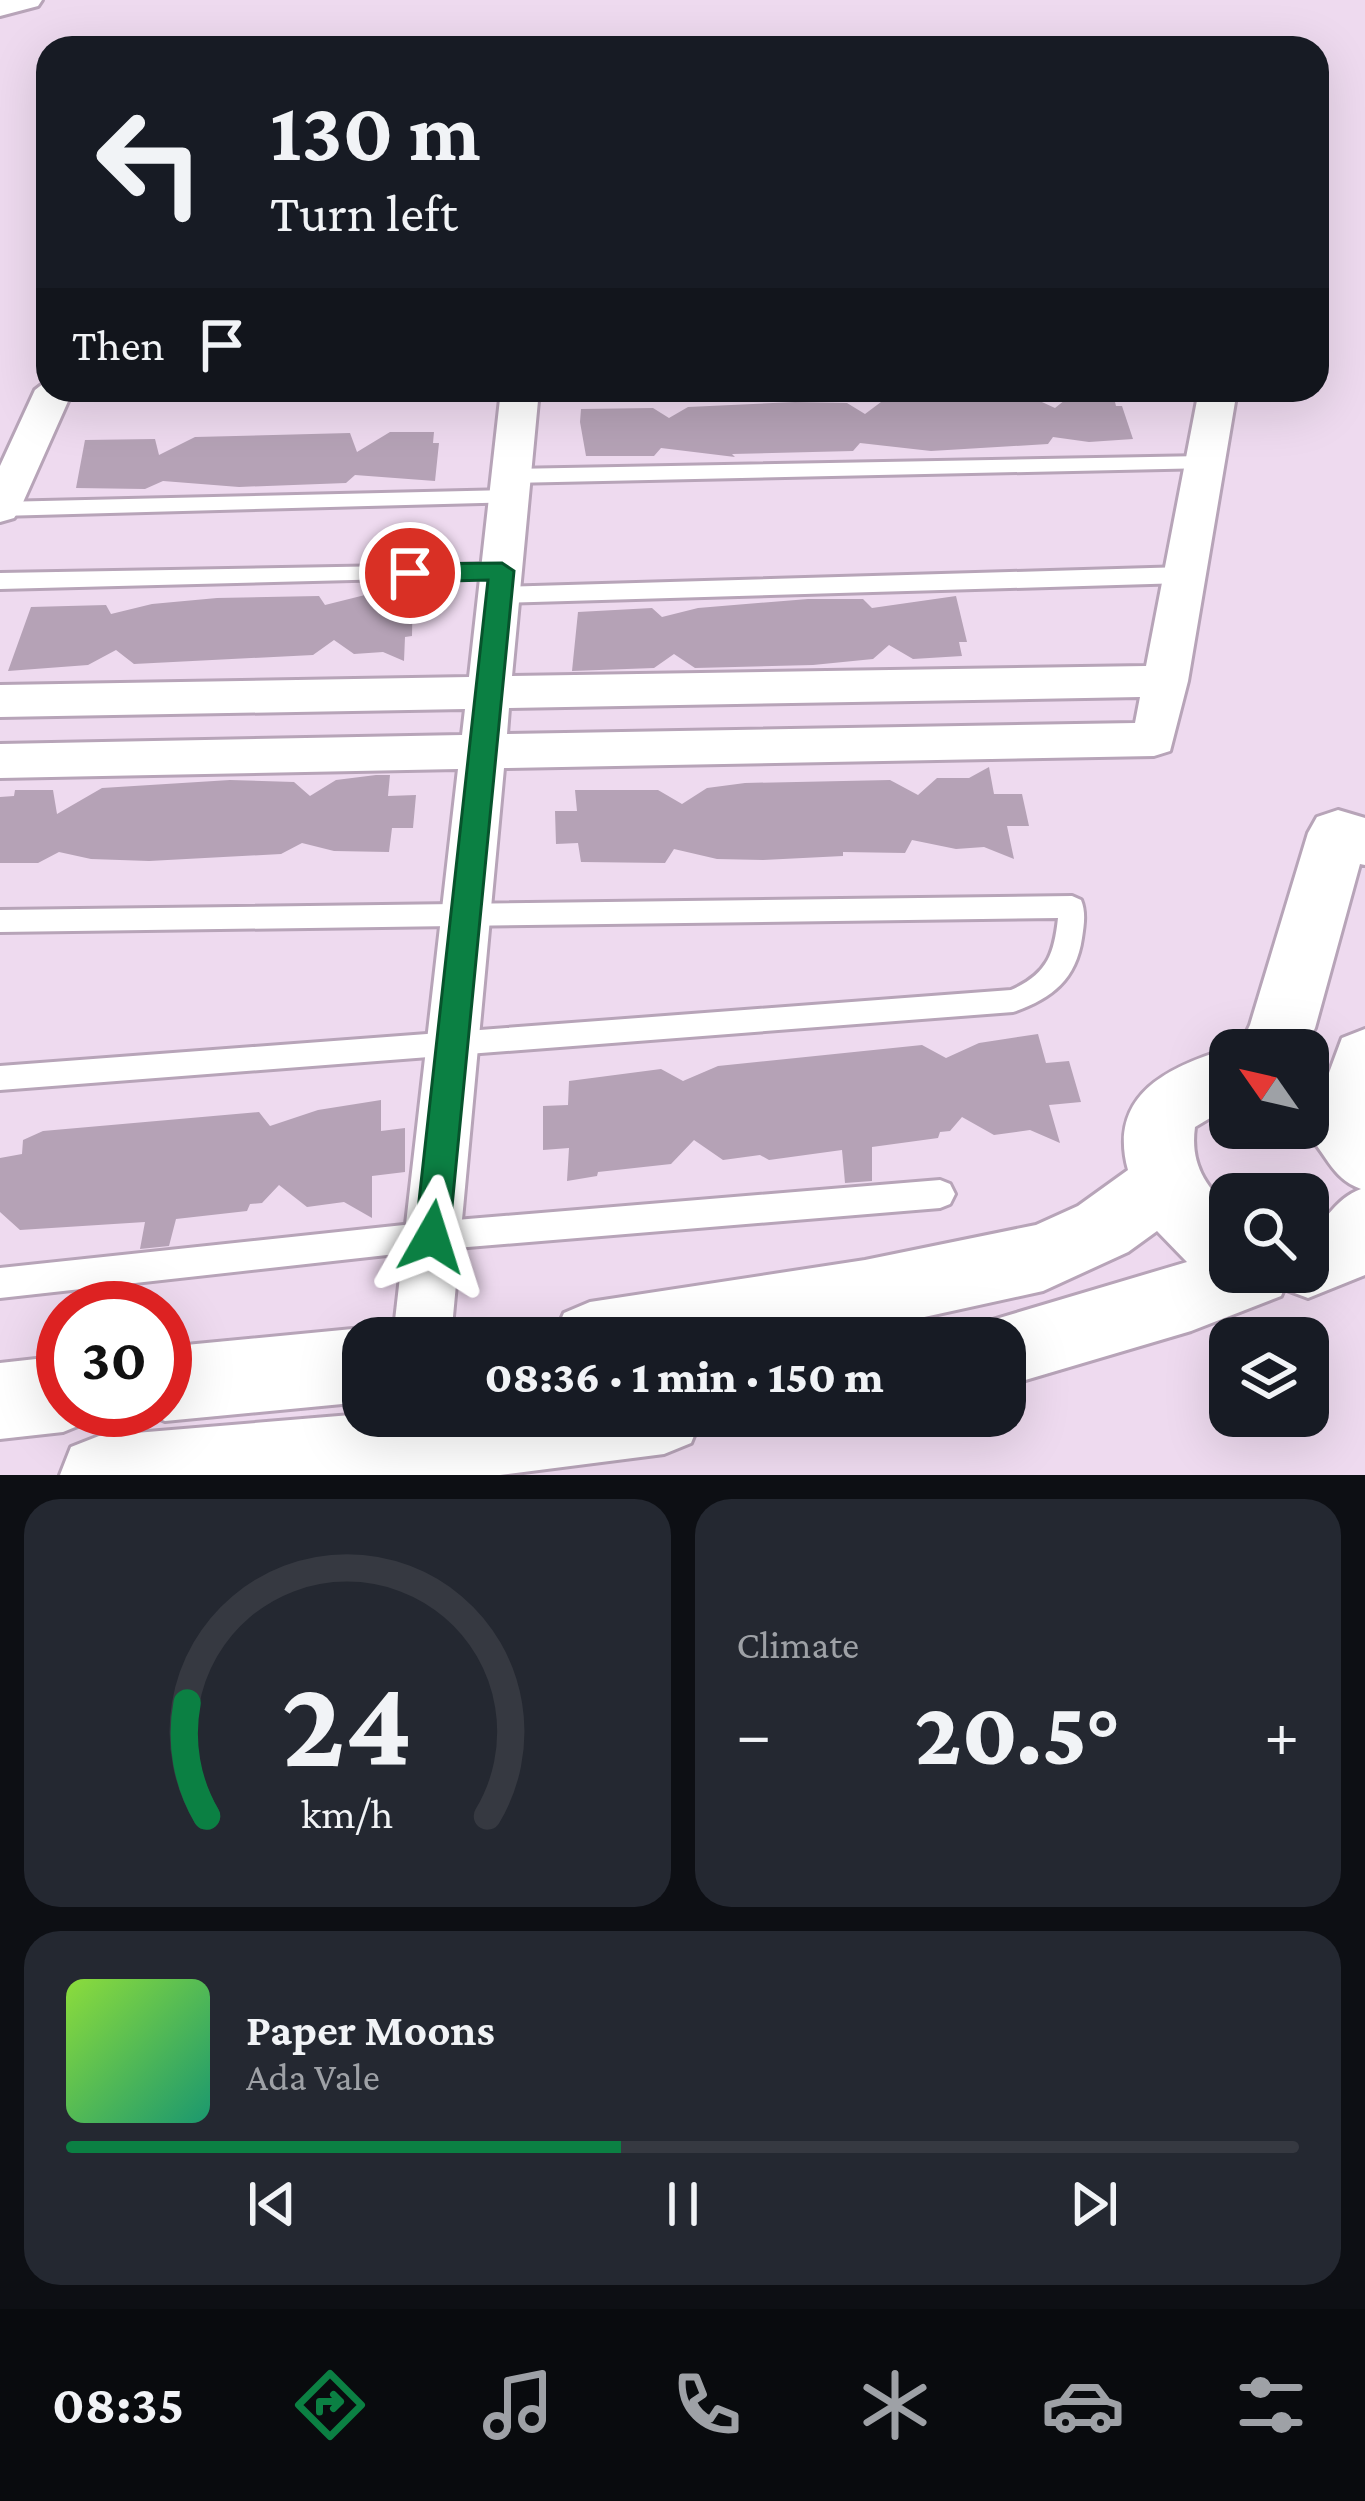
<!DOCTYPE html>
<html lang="en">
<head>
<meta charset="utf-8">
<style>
	body { margin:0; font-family:"Crimson Pro",serif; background:#242831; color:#f1f3f6; height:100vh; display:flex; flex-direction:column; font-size:45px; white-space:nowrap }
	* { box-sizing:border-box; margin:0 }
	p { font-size:39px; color:#9ea1a6 }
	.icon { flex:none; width:66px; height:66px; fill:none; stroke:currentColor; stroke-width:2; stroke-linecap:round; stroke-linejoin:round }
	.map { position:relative; height:1475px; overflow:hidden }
	.panel { display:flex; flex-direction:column; gap:24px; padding:24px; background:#0d0f14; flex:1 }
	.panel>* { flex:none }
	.hud { position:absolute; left:36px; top:36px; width:1293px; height:366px; border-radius:36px; box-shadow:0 12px 48px #0002; background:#171b24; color:#f1f3f6; overflow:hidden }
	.needle { width:78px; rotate:304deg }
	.buttons { position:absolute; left:1209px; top:1029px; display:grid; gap:24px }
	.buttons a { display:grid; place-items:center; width:120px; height:120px; border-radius:24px; background:#171b24; box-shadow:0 12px 48px #0002; font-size:60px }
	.speed { position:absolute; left:36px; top:1281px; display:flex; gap:24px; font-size:60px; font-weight:700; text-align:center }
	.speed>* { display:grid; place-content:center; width:156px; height:156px; border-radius:50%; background:#171b24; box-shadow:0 12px 48px #0002; line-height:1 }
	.speed .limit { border:18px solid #d22; background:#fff; color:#111 }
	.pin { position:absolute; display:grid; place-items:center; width:102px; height:102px; color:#fff; margin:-51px; border:6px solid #fff; border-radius:50%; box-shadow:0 3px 12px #0007 }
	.me { position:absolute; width:132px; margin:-66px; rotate:6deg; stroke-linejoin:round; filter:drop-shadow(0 0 9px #0008) }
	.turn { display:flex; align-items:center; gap:42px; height:252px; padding:0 36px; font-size:54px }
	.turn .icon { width:156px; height:156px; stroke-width:2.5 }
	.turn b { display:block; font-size:84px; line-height:102px }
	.then { display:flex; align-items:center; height:114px; padding:0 36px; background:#0003; gap:24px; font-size:45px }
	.big { font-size:90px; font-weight:800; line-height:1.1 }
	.panel .card { flex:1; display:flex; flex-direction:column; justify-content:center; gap:18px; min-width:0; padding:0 42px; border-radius:36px; background:#242831 }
	.panel .dial { align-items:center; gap:0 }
	.dial svg { height:312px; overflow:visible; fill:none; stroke:#363941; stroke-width:7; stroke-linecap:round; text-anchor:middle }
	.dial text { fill:#f1f3f6; stroke:none }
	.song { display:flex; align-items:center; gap:36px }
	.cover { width:144px; height:144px; border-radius:18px; background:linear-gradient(135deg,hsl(90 70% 55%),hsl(160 70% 35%)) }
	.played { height:12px; border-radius:6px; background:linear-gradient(90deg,#0b8043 45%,#363941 45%) }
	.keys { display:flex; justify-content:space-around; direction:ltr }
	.heat { display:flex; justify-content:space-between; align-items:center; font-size:66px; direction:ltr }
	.panel .tiles { flex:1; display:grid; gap:24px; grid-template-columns:1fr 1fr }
	.card:last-child { grid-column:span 2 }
	.trip { position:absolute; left:342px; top:1317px; width:684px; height:120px; border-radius:36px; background:#171b24; box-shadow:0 12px 48px #0002; font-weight:800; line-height:120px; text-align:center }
	.tabs { display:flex; height:192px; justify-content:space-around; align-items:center; background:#090b0e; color:#9ea1a6 }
	.tabs .icon { width:84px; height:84px }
	.tabs .active { color:#0b8043 }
	.tabs b { font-size:54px; color:#f1f3f6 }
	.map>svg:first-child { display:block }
	.building { fill:#b5a2b6 }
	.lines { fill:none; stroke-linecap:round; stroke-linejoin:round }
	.service-casing { stroke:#b7a4b8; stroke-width:6 }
	.minor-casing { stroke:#b7a4b8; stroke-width:6 }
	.tertiary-casing { stroke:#b7a4b8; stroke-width:6 }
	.service { fill:#fff; fill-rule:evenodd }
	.minor { fill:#fff; fill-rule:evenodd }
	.tertiary { fill:#fff; fill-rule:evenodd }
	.route { fill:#0b8043; stroke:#07532c; stroke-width:3 }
</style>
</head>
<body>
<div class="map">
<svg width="1365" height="1475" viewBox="0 0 1365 1475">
	<rect width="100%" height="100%" fill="#eedaef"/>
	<path class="building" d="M1106,390H1112L1116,406H1122L1133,439L1089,442L1053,437L1048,444L931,451L860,443L853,451L732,454L735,457L661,448L654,456H586L580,422L581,409L653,408L669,418L688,407L795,402L847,403L865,414L881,402L964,398L1031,397L1055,408L1070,396H1095Z
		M390,432H434L433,443H439L435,481L355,475L346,483L239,487L163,481L145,489L76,488L85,440L155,439L159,455L195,437L350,433L357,452Z
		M413,583L412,636L405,637L404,661L383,652L354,654L334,640L313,655L134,664L116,650L88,665L8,671L31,607L106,605L111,614L152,604L217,598L319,596L325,605L365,595H389Z
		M956,596L967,642H959L962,656L913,659L889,645L873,659L813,665L695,668L674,654L654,668L572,671L578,612L652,608L662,617L698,608L808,599H863L872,608Z
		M989,767L994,794H1022L1029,826H1007L1014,859L984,847L956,849L912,840L905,853L843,852V856L763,860L717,859L674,849L665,863L581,862L578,843L556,844L555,811H577L575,790H658L682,804L707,788L745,783L890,780L918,795L937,778H969Z
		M376,775H390L388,796L416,795L413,828H392L389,852L334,851L302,843L281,854L149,861L91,859L59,852L38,863H0V797L14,796L15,790H53L57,814L102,788L230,780L294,782L310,796L336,780Z
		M1038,1034L1046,1063L1069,1061L1081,1102L1049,1105L1060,1143L1030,1130L994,1135L962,1117L950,1131L940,1132L938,1138L872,1147V1181L845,1183L842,1150L769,1160L760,1155L723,1160L694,1140L671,1164L598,1172L597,1176L567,1181L569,1148L543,1150V1106L568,1105L569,1081L661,1069L683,1081L718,1066L922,1045L946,1058L979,1043Z
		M381,1100V1131L405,1128V1172L372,1176V1218L344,1202L307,1207L279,1185L262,1203L250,1204L247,1211L176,1219L169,1246L140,1249L145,1222L20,1230L0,1212V1158L22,1154L23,1140L43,1131L259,1112L270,1126L318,1110Z"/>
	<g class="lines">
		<g class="service-casing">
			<path id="service" d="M1203,456L1213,463L1210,468L511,483L501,476L511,469Z
				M509,490L520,497L516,502L0,516V502Z
				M502,564L510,566L513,571L510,576L0,589V573Z
				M1184,567L1195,575L1184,583L499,603L488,595L499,587Z
				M1072,896L1081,900C1086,912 1084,925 1082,938C1076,980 1051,999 1013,1012L0,1090V1066L1011,990C1047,974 1054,955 1058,918L0,932V910Z
				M940,1180L950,1184L955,1194L950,1204L940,1208L432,1250L0,1298V1268L432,1222Z"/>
		</g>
		<g class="minor-casing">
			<path id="minor" d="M0,0H42L38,6L0,16Z
				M48,380V390H73L20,509L14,518L0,522V466L35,390Z
				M501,390H539L512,676L1146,666L1199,390H1237L1188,681L1170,751L1154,756L504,768L451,1338H393L458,769L0,778V744L462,735L465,709L0,717V685L469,677ZM1140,697L1135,723L507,734L509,708Z"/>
		</g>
		<g class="tertiary-casing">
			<path id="tertiary" d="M1338,810L1365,818V865L1360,864L1315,1028L1304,1050H1238L1250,1025L1308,833L1317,817Z
				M1365,1029V1275L1308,1298L1284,1289L1281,1296L1191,1331L1005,1386V1338H973L979,1324L1187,1262L1157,1231L1128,1252L1043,1291L865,1330L814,1338H553L564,1313L590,1302L865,1260L1036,1225L1078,1206L1128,1170C1107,1094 1170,1066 1230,1048L1236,1050H1230V1106L1195,1127C1190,1164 1205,1185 1230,1210V1272H1308V1230C1330,1220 1334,1199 1361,1189C1329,1177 1327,1151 1301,1128H1308V1065L1329,1073L1342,1038Z
				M363,1328L387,1338H363V1402L165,1421L138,1410H165V1347Z
				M63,1356V1410H94L90,1421L63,1432L0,1439V1363Z
				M363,1414V1416H702L691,1443L664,1454L500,1475H60L71,1447L99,1436Z"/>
		</g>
		<use href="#service" class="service"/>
		<use href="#minor" class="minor"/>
		<use href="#tertiary" class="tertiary"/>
	</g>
	<path class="route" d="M502,563L514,571L449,1237L444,1248L432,1253L420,1248L415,1237L488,580L410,582L398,573L410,564Z"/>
</svg>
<div class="buttons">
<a><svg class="needle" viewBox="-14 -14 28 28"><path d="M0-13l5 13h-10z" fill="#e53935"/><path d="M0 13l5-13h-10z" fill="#9ea1a6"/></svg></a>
<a><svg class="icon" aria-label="search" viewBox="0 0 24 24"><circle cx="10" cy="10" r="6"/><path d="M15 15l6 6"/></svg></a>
<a><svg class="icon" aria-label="layers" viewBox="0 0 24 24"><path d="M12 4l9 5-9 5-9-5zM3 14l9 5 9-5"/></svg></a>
</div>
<div class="speed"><div class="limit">30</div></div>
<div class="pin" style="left:410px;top:573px;background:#d93025"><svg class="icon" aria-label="arrive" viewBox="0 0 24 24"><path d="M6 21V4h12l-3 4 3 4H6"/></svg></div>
<svg class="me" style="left:432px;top:1237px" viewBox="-20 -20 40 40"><path d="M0-17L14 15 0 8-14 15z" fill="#0b8043" stroke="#fff" stroke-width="4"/></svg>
<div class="trip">08:36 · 1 min · 150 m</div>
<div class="hud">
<div class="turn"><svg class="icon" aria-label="left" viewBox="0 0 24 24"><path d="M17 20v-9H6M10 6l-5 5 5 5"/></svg><div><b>130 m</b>Turn left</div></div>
<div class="then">Then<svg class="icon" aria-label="arrive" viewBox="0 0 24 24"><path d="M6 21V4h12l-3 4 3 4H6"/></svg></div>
</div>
</div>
<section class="panel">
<div class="tiles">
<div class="card dial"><svg viewBox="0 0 100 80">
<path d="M14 69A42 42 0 1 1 86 69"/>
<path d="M14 69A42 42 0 0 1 9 40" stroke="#0b8043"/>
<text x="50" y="56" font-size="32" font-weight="700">24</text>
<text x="50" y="72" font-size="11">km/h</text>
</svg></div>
<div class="card"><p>Climate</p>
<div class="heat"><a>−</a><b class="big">20.5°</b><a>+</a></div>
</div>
<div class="card">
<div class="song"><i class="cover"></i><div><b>Paper Moons</b><p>Ada Vale</p></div></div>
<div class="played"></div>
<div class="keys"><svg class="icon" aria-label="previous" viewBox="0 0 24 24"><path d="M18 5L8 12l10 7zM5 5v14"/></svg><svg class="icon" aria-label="pause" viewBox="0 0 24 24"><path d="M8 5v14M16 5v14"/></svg><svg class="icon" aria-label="next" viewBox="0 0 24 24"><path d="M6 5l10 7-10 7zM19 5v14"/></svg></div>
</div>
</div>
</section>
<nav class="tabs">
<b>08:35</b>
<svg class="icon active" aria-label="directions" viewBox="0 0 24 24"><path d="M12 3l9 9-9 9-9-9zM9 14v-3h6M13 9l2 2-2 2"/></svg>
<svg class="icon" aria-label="music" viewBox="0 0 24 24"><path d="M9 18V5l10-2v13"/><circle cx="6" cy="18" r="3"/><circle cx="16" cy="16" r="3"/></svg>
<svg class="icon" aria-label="phone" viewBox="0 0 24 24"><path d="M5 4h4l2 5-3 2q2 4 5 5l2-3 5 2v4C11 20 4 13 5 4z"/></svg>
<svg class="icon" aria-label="climate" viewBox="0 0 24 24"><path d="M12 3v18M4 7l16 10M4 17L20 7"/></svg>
<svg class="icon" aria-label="car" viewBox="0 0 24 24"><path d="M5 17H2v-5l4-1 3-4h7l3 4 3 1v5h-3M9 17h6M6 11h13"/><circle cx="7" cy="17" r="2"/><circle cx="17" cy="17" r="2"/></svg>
<svg class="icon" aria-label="filters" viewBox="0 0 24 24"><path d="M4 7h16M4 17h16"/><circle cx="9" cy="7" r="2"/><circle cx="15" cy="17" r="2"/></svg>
</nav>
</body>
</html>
